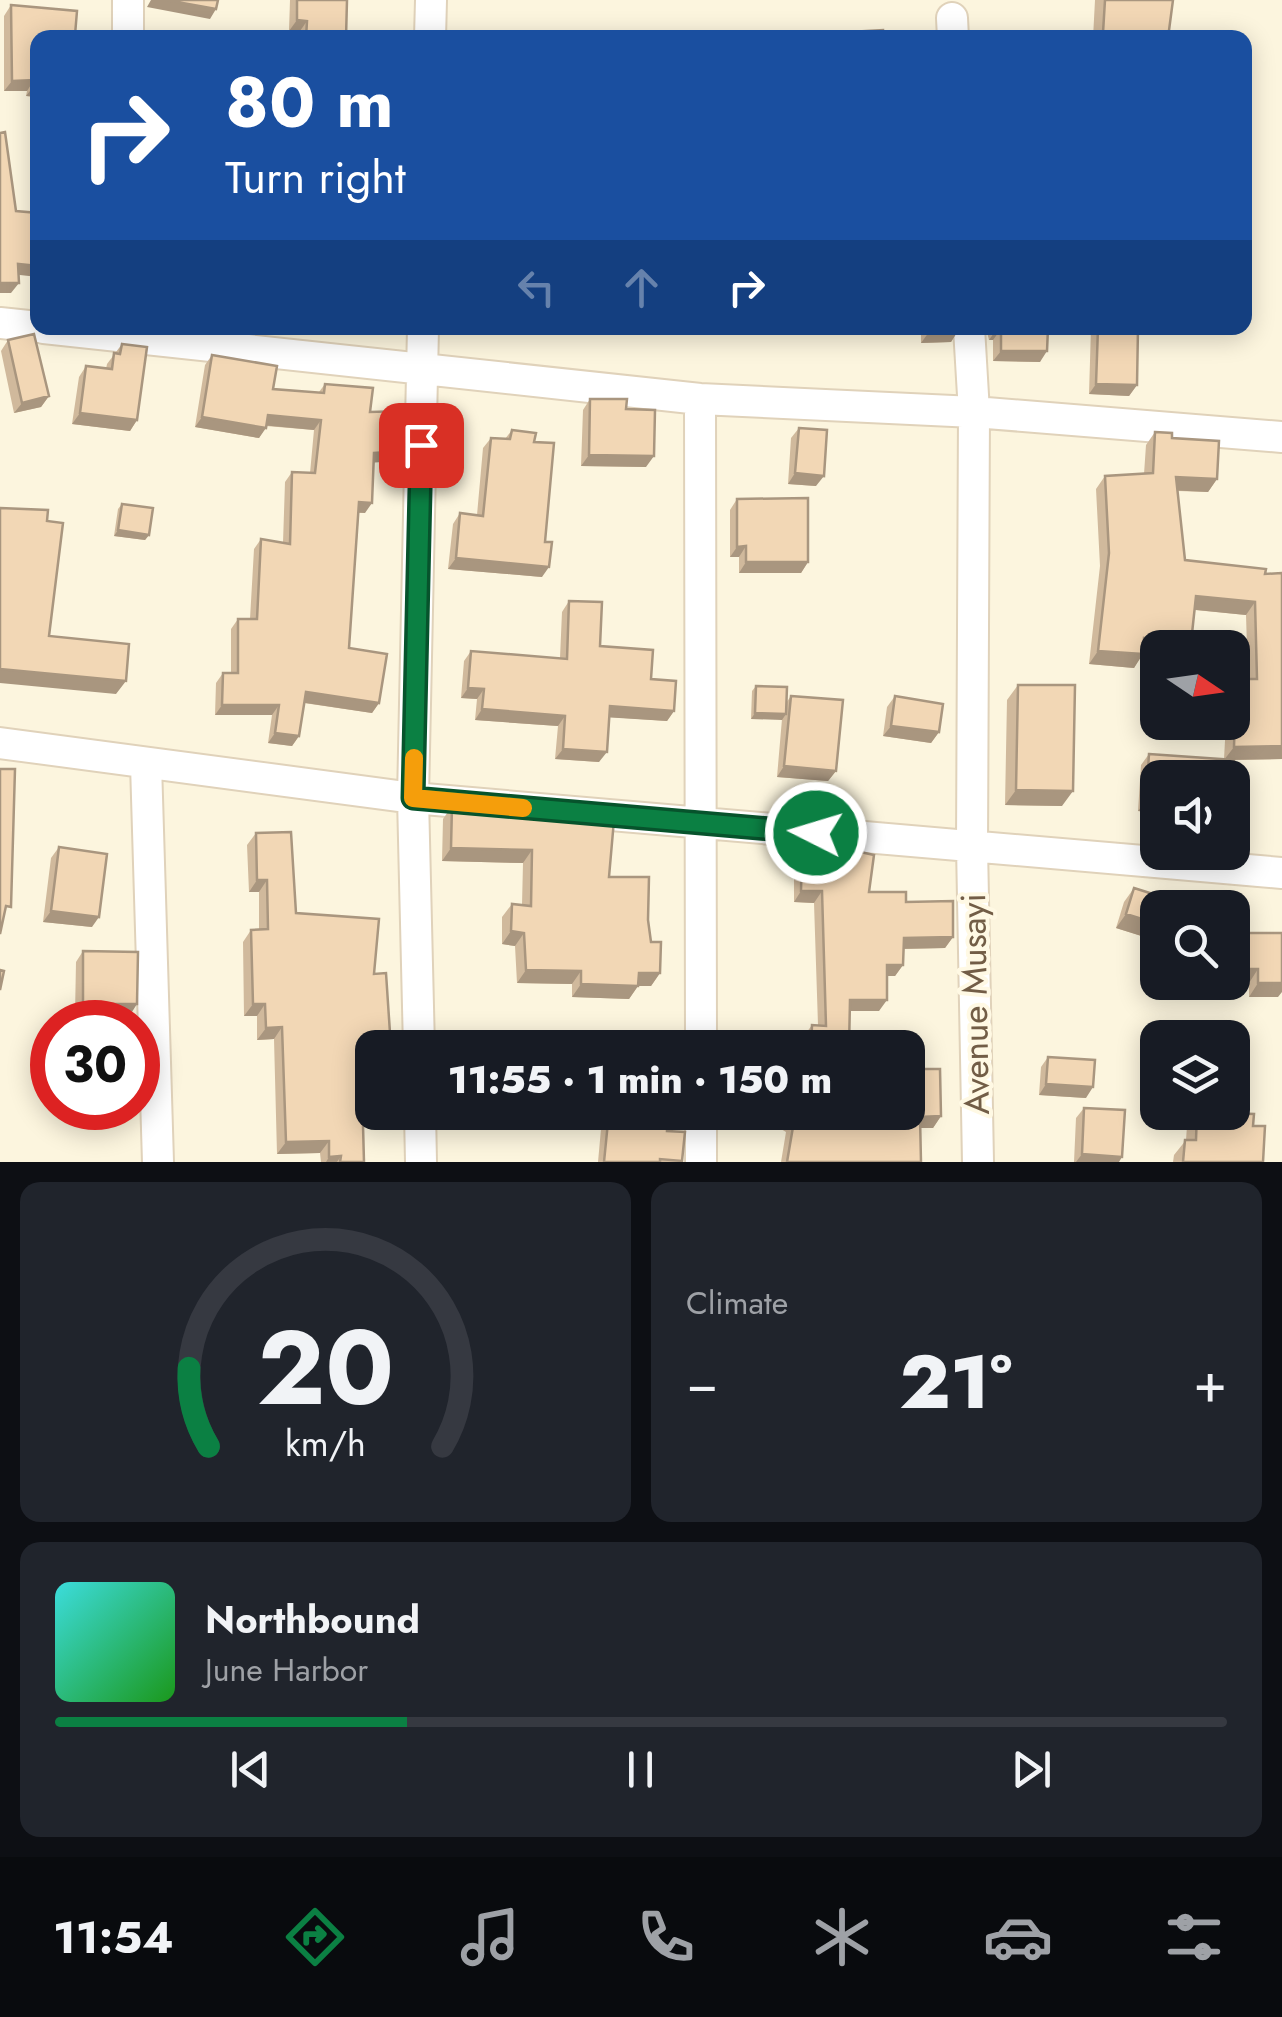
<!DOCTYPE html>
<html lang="en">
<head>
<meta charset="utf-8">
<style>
	body { margin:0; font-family:Jost,sans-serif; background:#20242c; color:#f1f3f6; height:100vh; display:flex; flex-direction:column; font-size:38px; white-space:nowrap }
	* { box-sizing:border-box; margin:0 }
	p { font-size:32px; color:#9ea1a6 }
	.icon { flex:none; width:55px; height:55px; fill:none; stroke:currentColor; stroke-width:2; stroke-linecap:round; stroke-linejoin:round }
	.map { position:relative; height:1162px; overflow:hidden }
	.details { display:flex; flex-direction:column; gap:20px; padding:20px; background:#0d0f14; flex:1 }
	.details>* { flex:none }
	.banner { position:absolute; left:30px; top:30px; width:1222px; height:305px; border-radius:20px; box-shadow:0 5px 25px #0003; background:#1a4fa0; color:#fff; overflow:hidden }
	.needle { width:65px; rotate:103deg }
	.fabs { position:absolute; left:1140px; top:630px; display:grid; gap:20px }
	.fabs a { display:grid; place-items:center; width:110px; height:110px; border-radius:20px; background:#171b24; box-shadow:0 5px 25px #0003; font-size:50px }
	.speed { position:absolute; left:30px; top:1000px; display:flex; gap:20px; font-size:50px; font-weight:700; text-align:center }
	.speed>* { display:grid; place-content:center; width:130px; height:130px; border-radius:50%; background:#171b24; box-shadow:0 5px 25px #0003; line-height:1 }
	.speed .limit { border:15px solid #d22; background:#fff; color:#111 }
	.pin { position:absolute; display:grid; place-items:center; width:85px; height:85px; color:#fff; margin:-42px; border-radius:20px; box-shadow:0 5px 15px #0006 }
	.me { position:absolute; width:110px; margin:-55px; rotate:275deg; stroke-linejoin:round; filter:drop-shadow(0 0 8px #0008) }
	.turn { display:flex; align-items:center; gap:35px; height:210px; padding:0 30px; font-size:45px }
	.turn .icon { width:130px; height:130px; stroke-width:2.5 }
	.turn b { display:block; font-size:70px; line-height:85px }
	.lanes { display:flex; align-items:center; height:95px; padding:0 30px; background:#0003; justify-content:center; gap:50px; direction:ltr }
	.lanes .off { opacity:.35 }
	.big { font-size:75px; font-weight:800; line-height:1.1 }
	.details .widget { flex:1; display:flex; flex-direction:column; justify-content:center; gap:15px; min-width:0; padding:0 35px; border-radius:20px; background:#20242c }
	.details .dial { align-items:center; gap:0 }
	.dial svg { height:260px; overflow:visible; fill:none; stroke:#363941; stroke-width:7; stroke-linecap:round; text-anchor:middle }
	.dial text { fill:#f1f3f6; stroke:none }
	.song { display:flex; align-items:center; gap:30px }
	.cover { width:120px; height:120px; border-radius:15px; background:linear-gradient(135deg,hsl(180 70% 55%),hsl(120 70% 35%)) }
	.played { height:10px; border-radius:5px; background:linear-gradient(90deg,#0b8043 30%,#363941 30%) }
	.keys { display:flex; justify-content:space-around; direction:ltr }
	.heat { display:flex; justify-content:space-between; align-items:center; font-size:55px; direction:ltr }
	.details .tiles { flex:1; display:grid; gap:20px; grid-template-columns:1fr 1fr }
	.widget:last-child { grid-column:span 2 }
	.trip { position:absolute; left:355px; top:1030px; width:570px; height:100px; border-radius:20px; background:#171b24; box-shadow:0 5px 25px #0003; font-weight:800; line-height:100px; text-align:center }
	.menu { display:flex; height:160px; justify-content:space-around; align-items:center; background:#090b0e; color:#9ea1a6 }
	.menu .icon { width:70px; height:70px }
	.menu .on { color:#0b8043 }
	.menu b { font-size:45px; color:#f1f3f6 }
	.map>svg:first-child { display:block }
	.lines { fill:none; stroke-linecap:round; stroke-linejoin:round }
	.minor-casing { stroke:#e0d2ba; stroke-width:34 }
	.minor { stroke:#fff; stroke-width:30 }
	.wall { fill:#d0b99c }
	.shaded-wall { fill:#a9967f }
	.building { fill:#f2d7b5; stroke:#a9967f; stroke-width:2.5 }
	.route-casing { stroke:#07532c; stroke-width:25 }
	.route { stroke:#0b8043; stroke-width:18 }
	.slow { stroke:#f59e0b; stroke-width:18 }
	.labels { text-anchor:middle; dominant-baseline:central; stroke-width:8; stroke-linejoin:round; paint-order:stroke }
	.street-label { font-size:35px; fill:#725d46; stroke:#fff9e4 }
</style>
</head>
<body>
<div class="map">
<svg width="1282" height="1162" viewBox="0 0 1282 1162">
	<rect width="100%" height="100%" fill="#fcf5de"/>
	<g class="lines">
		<g class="minor-casing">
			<path id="minor" d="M128,0V38
				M952,18L953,38
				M430,38L431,0
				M0,323L38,327
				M44,328L700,399L974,412L1282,437
				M969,328L974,412L972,846L978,1162
				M700,399L701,1048
				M0,743L413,798L1282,873
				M146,764L158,1162
				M419,1048L413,798L423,328
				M420,1112L421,1162
				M701,1112V1162"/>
		</g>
		<use href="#minor" class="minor"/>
	</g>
	<path class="wall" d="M290,0H347L346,38H299L300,31H289Z
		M1095,0H1173L1168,38H1093Z
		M11,5L77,11L38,97L26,96L27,91H4V16Z
		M921,328H959L951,342L921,343Z
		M986,328H1048L1040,362L993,361V340H989Z
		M1091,328H1138L1137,385L1129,396L1089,394Z
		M8,340L49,396L41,407L14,413L1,351Z
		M122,344L137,420L130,431L72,424L79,377L86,366L106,369L107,364Z
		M212,355L273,389L319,392L325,384L370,412L406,451L399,461L374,462L365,513H359L349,648L379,703L372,713L304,703L299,736L292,746L268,743L272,715H215L216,683L223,673H231V629L238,619H250L254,549L261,539L283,543L285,482L292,472L310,473L314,430L266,426L259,438L195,427L205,365Z
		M590,399L626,409L646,467L581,466L583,410Z
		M799,428L816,486L788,484L791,438Z
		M512,430L534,442L542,577L448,569L453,524L460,513L477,515L483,448L491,438L505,439Z
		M1155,432L1172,438L1217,479L1208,492L1178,491L1185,560L1265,574L1282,573V759L1234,760L1158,778V813L1138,811L1141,765L1149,754L1224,759L1226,722H1232V683L1236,679H1248L1246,615L1195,610L1158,648V653L1143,652L1134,668L1089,664L1100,566L1096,489L1105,476L1144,474L1146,445Z
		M737,499L808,562L801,573H739V557H730V510Z
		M122,504L149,535L145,540L114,536L118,509Z
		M569,601L600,646L651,679L674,711L667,721L609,717L599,762L555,759L558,726L475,720L477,699L461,698L464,661L471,651L560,658L562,612Z
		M1018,685L1062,806L1005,805L1007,700Z
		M756,686L786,703L791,696L836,771L828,781L777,777L782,719H751L752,691Z
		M895,696L939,732L931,743L883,736L887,707Z
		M452,806L609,877L648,920L651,942L660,973L651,986H638L629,999L572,997V984L517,983L515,946L502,944V917L512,904L522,905L523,863L442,861L443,819Z
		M256,833L296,913L374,974L372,1062L361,1063L364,1162H321L320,1153L277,1154L274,1039L257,1040V1016H244L243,942L251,930L259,929V892H249L247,845Z
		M59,847L92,927L43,922L51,858Z
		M802,847L869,892L906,902L953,937L945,948L903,949V965L895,976H887L879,1011H850L849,1048H804V1036L812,1025H818L814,903L794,902V858Z
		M1134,888L1172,900L1158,908V981H1150L1151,939L1116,928L1124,902Z
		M1232,933L1278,997H1249V983L1227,982H1232Z
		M83,951L130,1015L75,1014L76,962Z
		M1048,1057L1086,1098L1039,1095L1041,1067Z
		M923,1069L941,1116L933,1128H920L921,1162H781L786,1132L758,1115L738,1122L727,1113L908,1112Z
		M1084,1108L1119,1162H1074L1076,1118Z
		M606,1112L668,1113L667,1131L682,1162H598L602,1118Z
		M1196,1112L1253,1126L1263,1162H1173L1174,1155L1186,1140L1187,1126Z"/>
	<path class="shaded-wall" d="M151,0H166L216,9L210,19L147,7Z
		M297,20L307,21L300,31H289Z
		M1103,33L1139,38H1100Z
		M34,80L27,91H4L12,81Z
		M34,86H38V97L26,96Z
		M18,264L38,266V277L11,274Z
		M0,283H19L11,293H0Z
		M1001,329L993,340H989L996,330Z
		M958,331L951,342L921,343L929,332Z
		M1001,351H1047L1040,362L993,361Z
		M1096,384L1137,385L1129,396L1089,394Z
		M49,396L41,407L14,413L22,403Z
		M80,413L137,420L130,431L72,424Z
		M268,415L321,420L314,430L261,425Z
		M202,417L266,428L259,438L195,427Z
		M406,451L399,461L367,463L374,453Z
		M589,455L654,456L646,467L581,466Z
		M795,473L824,476L816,486L788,484Z
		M1176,477L1217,479L1208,492L1167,490Z
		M359,502L372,503L365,513L352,512Z
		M118,530L149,535L145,540L114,536Z
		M746,546L739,557H730L737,547Z
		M456,558L549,567L542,577L448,569Z
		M746,562H808L801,573H739Z
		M1196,596L1255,602L1246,615L1187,609Z
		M1144,638L1191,643L1188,648H1158V653L1135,651Z
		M1098,651L1143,654L1134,668L1089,664Z
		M0,669L126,681L116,694L0,683Z
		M468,688L484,689L477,699L461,698Z
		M306,692L379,703L372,713L299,702Z
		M222,705H279L272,715H215Z
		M610,706L674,711L667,721L603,717Z
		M482,709L565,716L558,726L475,720Z
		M755,713L786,714L782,720L751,719Z
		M891,726L939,732L931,743L883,736Z
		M275,733L299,736L292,746L268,743Z
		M1282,746V759L1224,760L1234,747Z
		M563,749L607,752L599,762L555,759Z
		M784,766L836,771L828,781L777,777Z
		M1016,790L1073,791L1062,806L1005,805Z
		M1146,801H1158V813L1138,811Z
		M451,848L532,850L523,863L442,861Z
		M257,880H267L259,892H249Z
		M801,891H822L814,903L794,902Z
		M51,911L99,917L92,927L43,922Z
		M1126,914L1158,924V930L1151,939L1116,928Z
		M511,931L524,933L515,946L502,944Z
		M953,937L945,948L896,949L904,938Z
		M887,965H903L895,976H879Z
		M1232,969H1258L1249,983L1227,982H1232Z
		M526,970L581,971L572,984L517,983Z
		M1158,971V981H1150Z
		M639,973H660L651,986H633H638L629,999L572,997L581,984Z
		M1258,983H1282V992L1278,997H1249Z
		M850,1000H887L879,1011H842Z
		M83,1004H137L130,1015L75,1014Z
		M253,1004H265L257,1016H244Z
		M282,1027L274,1039L257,1040L266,1028Z
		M372,1050V1062L353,1063L361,1051Z
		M1046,1084L1093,1087L1086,1098L1039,1095Z
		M744,1112H760L758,1115L738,1122Z
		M941,1116L933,1128H913L920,1117Z
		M329,1141L320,1153L277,1154L286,1142Z
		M1082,1154L1122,1157L1119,1162H1076Z
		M341,1156L337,1162H326L329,1157Z"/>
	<path class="building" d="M166,0H218L216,9Z
		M297,0H347L346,38H306L307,21L297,20Z
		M1105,0H1173L1168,38H1139L1103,33Z
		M11,5L77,11L75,35L94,36V38H38V86H34V80L12,81Z
		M883,30V38H814V34Z
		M5,132L16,211L38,213V266L18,264L19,283H0V133Z
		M929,328H959L958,331L929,332Z
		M996,328H1048L1047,351H1001V329L996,330Z
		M1098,328H1138L1137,385L1096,384Z
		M34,334L49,396L22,403L8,340Z
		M122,344L147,347L137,420L80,413L86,366L112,369L114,353L120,354Z
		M212,355L277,366L273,389L324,393L325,384L373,388L370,412L404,411L406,451L374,453L372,503L359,502L349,648L387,654L379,703L306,692L299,736L275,733L279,705H222L223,673H238V619H257L261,539L290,544L292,472L315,473L321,420L268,415L266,428L202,417Z
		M590,399H627L626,409L655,410L654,456L589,455Z
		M799,428L827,430L824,476L795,473Z
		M512,430L536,433L534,442L554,443L545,542H552L549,567L456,558L460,513L483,516L491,438L510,439Z
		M1155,432L1172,433V438L1219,441L1217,479L1176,477L1185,560L1266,569L1265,574L1282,573V746L1234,747L1236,679H1257L1255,602L1196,596L1191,643L1144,638L1143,654L1098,651L1109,553L1105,476L1153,473Z
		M808,498V562H746V546L737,547V499Z
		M122,504L153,508L149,535L118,530Z
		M0,508L48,510L47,521L63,523L49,636L129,644L126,681L0,669Z
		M569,601L602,602L600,646L653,650L651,679L676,681L674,711L610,706L607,752L563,749L565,716L482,709L484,689L468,688L471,651L567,659Z
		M1018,685H1075L1073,791L1016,790Z
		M756,686L787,687L786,714L755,713Z
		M791,696L843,700L836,771L784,766Z
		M895,696L943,704L939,732L891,726Z
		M1149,754L1234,760L1232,786V778H1158V801H1146Z
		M0,769H15L11,907L6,906L0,934Z
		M452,806L614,820L609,877H649L648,920L651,942H661L660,973H639L638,986L581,984V971L526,970L524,933L511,931L512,904L531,906L532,850L451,848Z
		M291,832L296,913L379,919L374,974L386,973L391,1048H372V1050L361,1051L364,1162H340L341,1156L329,1157V1141L286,1142L282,1027L266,1028L265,1004H253L251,930L268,929L267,880H257L256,833Z
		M59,847L107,854L99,917L51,911Z
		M802,847H838L874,855L869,892H906V902L953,901V937L904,938L903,965H887V1000H850L849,1048H811L812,1025L826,1026L822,891H801Z
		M1134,888L1172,900L1230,901V908H1158V924L1126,914Z
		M1232,933H1282V983H1258V969H1232Z
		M83,951L138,952L137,1004H83Z
		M0,970L4,971L0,990Z
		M923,1051V1069H940L941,1116L920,1117L921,1162H787L794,1121L780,1112H908V1052Z
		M1048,1057L1095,1060L1093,1087L1046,1084Z
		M1084,1108L1125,1110L1122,1157L1082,1154Z
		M609,1112L668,1113L667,1131L685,1132L682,1161L660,1159V1162H604Z
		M1197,1112L1254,1114L1253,1126H1265L1263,1162H1183L1185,1140H1196Z"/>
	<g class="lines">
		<g class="route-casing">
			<path id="route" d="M421,445L413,798L816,833"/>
		</g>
		<use href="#route" class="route"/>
		<path class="slow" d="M414,758L413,798L523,808"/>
	</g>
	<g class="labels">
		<g class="street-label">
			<text transform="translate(975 1004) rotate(-91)">Avenue Musayi</text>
		</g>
	</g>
</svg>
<div class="fabs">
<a><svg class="needle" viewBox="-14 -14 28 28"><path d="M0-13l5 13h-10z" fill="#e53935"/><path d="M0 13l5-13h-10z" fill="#9ea1a6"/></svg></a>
<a><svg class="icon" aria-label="sound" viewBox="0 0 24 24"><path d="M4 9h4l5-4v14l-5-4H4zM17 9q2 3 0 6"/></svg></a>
<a><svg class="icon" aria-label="search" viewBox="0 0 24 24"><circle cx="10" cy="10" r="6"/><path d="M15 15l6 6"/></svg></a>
<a><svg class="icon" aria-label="layers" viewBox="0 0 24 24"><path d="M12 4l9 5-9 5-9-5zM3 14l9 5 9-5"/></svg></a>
</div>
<div class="speed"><div class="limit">30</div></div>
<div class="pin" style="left:421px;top:445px;background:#d93025"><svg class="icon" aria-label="arrive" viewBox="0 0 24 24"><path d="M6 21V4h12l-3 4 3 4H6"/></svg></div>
<svg class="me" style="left:816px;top:833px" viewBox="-20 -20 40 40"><circle r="17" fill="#0b8043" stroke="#fff" stroke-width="3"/><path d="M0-11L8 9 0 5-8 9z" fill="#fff"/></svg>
<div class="trip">11:55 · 1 min · 150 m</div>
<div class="banner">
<div class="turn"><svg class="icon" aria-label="right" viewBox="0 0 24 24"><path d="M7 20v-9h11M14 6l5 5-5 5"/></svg><div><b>80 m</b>Turn right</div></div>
<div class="lanes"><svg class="icon off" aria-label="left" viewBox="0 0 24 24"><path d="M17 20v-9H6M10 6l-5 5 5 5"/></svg><svg class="icon off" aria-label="ahead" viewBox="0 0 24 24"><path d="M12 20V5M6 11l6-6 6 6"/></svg><svg class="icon" aria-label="right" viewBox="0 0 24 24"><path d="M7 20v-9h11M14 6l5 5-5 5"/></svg></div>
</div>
</div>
<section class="details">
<div class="tiles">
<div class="widget dial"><svg viewBox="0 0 100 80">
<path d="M14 69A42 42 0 1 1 86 69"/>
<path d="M14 69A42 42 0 0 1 8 45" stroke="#0b8043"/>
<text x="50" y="56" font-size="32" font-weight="700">20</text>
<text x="50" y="72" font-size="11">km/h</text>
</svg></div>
<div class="widget"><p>Climate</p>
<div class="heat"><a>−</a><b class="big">21°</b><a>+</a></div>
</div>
<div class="widget">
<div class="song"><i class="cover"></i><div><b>Northbound</b><p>June Harbor</p></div></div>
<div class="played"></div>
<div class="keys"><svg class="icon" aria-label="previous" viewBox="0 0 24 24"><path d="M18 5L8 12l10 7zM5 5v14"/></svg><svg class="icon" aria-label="pause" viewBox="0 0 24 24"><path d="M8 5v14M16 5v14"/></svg><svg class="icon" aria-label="next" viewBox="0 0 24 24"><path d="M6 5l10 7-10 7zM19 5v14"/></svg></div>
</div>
</div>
</section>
<nav class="menu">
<b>11:54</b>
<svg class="icon on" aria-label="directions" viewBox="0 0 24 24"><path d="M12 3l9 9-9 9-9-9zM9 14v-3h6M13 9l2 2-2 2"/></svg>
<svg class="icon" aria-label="music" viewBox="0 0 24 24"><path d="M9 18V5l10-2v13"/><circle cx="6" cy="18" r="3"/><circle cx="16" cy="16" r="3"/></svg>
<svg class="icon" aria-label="phone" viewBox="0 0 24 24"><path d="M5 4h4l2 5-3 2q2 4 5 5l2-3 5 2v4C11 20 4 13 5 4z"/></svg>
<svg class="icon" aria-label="climate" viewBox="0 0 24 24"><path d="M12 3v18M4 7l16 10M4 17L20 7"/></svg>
<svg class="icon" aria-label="car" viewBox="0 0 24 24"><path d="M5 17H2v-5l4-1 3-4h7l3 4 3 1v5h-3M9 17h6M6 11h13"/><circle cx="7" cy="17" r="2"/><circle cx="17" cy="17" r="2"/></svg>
<svg class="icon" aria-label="filters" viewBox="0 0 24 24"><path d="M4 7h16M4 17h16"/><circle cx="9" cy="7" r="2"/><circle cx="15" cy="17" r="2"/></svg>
</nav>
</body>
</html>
